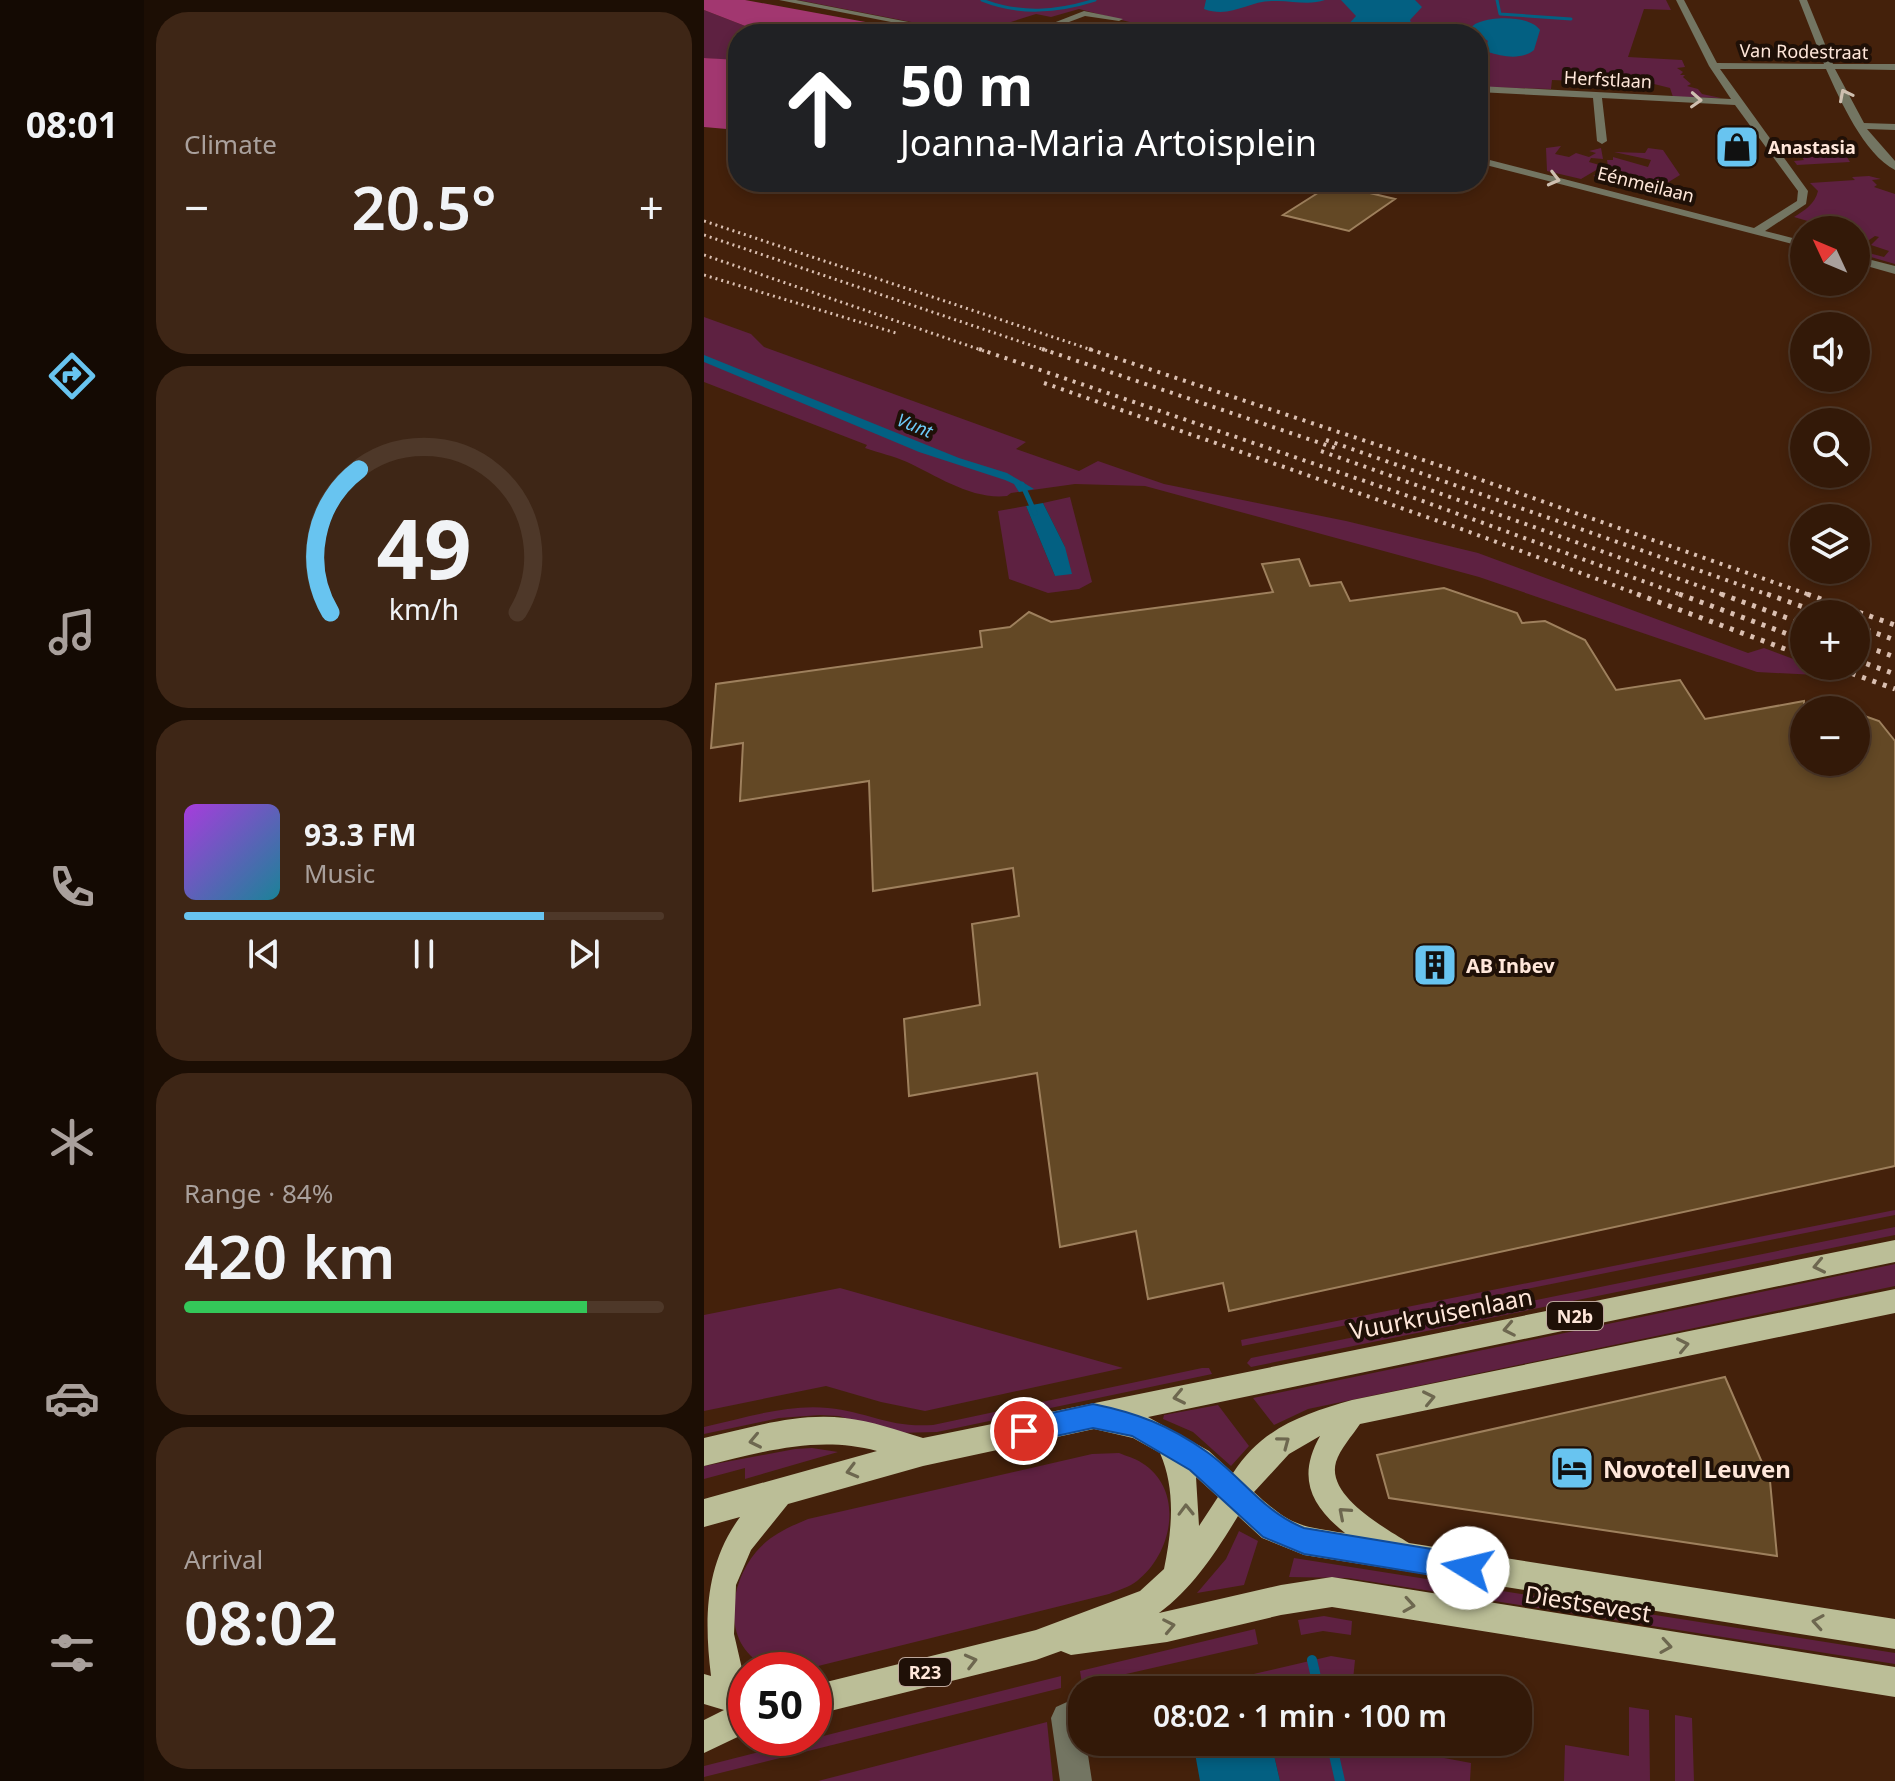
<!DOCTYPE html>
<html lang="en">
<head>
<meta charset="utf-8">
<style>
	body { margin:0; font-family:"Noto Sans",sans-serif; background:#3e2616; color:#f1f3f6; height:100vh; display:flex; flex-direction:column; font-size:30px; white-space:nowrap }
	* { box-sizing:border-box; margin:0 }
	p { font-size:26px; color:#a9a09c }
	.icon { flex:none; width:44px; height:44px; fill:none; stroke:currentColor; stroke-width:2; stroke-linecap:round; stroke-linejoin:round }
	.map { position:relative; flex:1; overflow:hidden }
	.sheet { display:flex; flex-direction:column; gap:12px; padding:12px; background:#1c0e04; width:560px }
	.sheet>* { flex:none }
	.top-card { position:absolute; left:24px; top:24px; width:760px; height:168px; border-radius:32px; box-shadow:0 4px 12px #0003,0 0 0 2px #4e3829; background:#202124; color:#fff; overflow:hidden }
	.needle { width:52px; rotate:314deg }
	.controls { position:absolute; left:1086px; top:216px; display:grid; gap:16px }
	.controls a { display:grid; place-items:center; width:80px; height:80px; border-radius:50%; background:#331908; box-shadow:0 4px 12px #0003,0 0 0 2px #4e3829; font-size:40px }
	.speed { position:absolute; left:24px; top:1652px; display:flex; gap:16px; font-size:40px; font-weight:700; text-align:center }
	.speed>* { display:grid; place-content:center; width:104px; height:104px; border-radius:50%; background:#331908; box-shadow:0 4px 12px #0003,0 0 0 2px #4e3829; line-height:1 }
	.speed .limit { border:12px solid #d22; background:#fff; color:#111 }
	.pin { position:absolute; display:grid; place-items:center; width:68px; height:68px; color:#fff; margin:-34px; border:4px solid #fff; border-radius:50%; box-shadow:0 2px 8px #0007 }
	.me { position:absolute; width:88px; margin:-44px; rotate:279deg; stroke-linejoin:round; filter:drop-shadow(0 0 6px #0008) }
	.turn { display:flex; align-items:center; gap:28px; height:168px; padding:0 40px; font-size:36px }
	.turn .icon { width:104px; height:104px; stroke-width:2.5 }
	.turn b { display:block; font-size:56px; line-height:68px }
	.big { font-size:60px; font-weight:600; line-height:1.1 }
	.sheet .tile { flex:1; display:flex; flex-direction:column; justify-content:center; gap:12px; min-width:0; padding:0 28px; border-radius:32px; background:#3e2616 }
	.sheet .dial { align-items:center; gap:0 }
	.dial svg { height:208px; overflow:visible; fill:none; stroke:#4e3829; stroke-width:7; stroke-linecap:round; text-anchor:middle }
	.dial text { fill:#f1f3f6; stroke:none }
	.song { display:flex; align-items:center; gap:24px }
	.cover { width:96px; height:96px; border-radius:12px; background:linear-gradient(135deg,hsl(280 70% 55%),hsl(190 70% 35%)) }
	.played { height:8px; border-radius:4px; background:linear-gradient(90deg,#68c4f0 75%,#4e3829 75%) }
	.keys { display:flex; justify-content:space-around; direction:ltr }
	.heat { display:flex; justify-content:space-between; align-items:center; font-size:44px; direction:ltr }
	.charge { height:12px; border-radius:6px; background:linear-gradient(90deg,#34c759 84%,#4e3829 0) }
	.trip { position:absolute; left:364px; top:1676px; width:464px; height:80px; border-radius:32px; background:#331908; box-shadow:0 4px 12px #0003,0 0 0 2px #4e3829; font-weight:600; line-height:80px; text-align:center }
	main { display:flex; flex:1; min-height:0 }
	.dock { display:flex; flex-direction:column; width:144px; justify-content:space-around; align-items:center; background:#140a03; color:#a9a09c }
	.dock .icon { width:56px; height:56px }
	.dock .active { color:#68c4f0 }
	.dock b { font-size:36px; color:#f1f3f6 }
	.map>svg:first-child { display:block }
	.green { fill:#5e2141 }
	.forest { fill:#a23770 }
	.water { fill:#036082 }
	.lines { fill:none; stroke-linecap:round; stroke-linejoin:round }
	.stream-far2 { stroke:#036082; stroke-width:3 }
	.stream-far1 { stroke:#036082; stroke-width:5 }
	.stream { stroke:#036082; stroke-width:10 }
	.building { fill:#634825; stroke:#9e805d; stroke-width:2 }
	.minor { fill:#737562; fill-rule:evenodd }
	.major { fill:#bbbe97; fill-rule:evenodd }
	.rail-far2 { stroke:#dbc0b2; stroke-width:3; stroke-dasharray:2 4; stroke-linecap:butt }
	.rail-far1 { stroke:#dbc0b2; stroke-width:4; stroke-dasharray:3 6; stroke-linecap:butt }
	.rail { stroke:#dbc0b2; stroke-width:5; stroke-dasharray:4 7; stroke-linecap:butt }
	.oneway { stroke:#cebfb0 }
	.oneway2 { stroke:#6d674f }
	.route { fill:#1a73e8; stroke:#114b97; stroke-width:2 }
	.labels { text-anchor:middle; dominant-baseline:central; stroke-width:8; stroke-linejoin:round; paint-order:stroke }
	.far-street-label { font-size:18px; fill:#ffe7da; stroke:#1f1007 }
	.far-poi-label { font-size:18px; font-weight:bold; fill:#ffe7da; stroke:#1f1007; text-anchor:start }
	.far-water-label { font-size:18px; font-style:italic; fill:#6dcbf8; stroke:#1f1007 }
	.shield { fill:#1f1007; stroke:#bca69b; stroke-width:2 }
	.shield-label { font-size:18px; font-weight:bold; fill:#ffe7da }
	.poi-label { font-size:20px; font-weight:bold; fill:#ffe7da; stroke:#1f1007; text-anchor:start }
	.near-street-label { font-size:24px; fill:#ffe7da; stroke:#1f1007 }
	.near-poi-label { font-size:24px; font-weight:bold; fill:#ffe7da; stroke:#1f1007; text-anchor:start }
</style>
</head>
<body>
<main>
<nav class="dock">
<b>08:01</b>
<svg class="icon active" aria-label="directions" viewBox="0 0 24 24"><path d="M12 3l9 9-9 9-9-9zM9 14v-3h6M13 9l2 2-2 2"/></svg>
<svg class="icon" aria-label="music" viewBox="0 0 24 24"><path d="M9 18V5l10-2v13"/><circle cx="6" cy="18" r="3"/><circle cx="16" cy="16" r="3"/></svg>
<svg class="icon" aria-label="phone" viewBox="0 0 24 24"><path d="M5 4h4l2 5-3 2q2 4 5 5l2-3 5 2v4C11 20 4 13 5 4z"/></svg>
<svg class="icon" aria-label="climate" viewBox="0 0 24 24"><path d="M12 3v18M4 7l16 10M4 17L20 7"/></svg>
<svg class="icon" aria-label="car" viewBox="0 0 24 24"><path d="M5 17H2v-5l4-1 3-4h7l3 4 3 1v5h-3M9 17h6M6 11h13"/><circle cx="7" cy="17" r="2"/><circle cx="17" cy="17" r="2"/></svg>
<svg class="icon" aria-label="filters" viewBox="0 0 24 24"><path d="M4 7h16M4 17h16"/><circle cx="9" cy="7" r="2"/><circle cx="15" cy="17" r="2"/></svg>
</nav>
<section class="sheet">
<div class="tile"><p>Climate</p>
<div class="heat"><a>−</a><b class="big">20.5°</b><a>+</a></div>
</div>
<div class="tile dial"><svg viewBox="0 0 100 80">
<path d="M14 69A42 42 0 1 1 86 69"/>
<path d="M14 69A42 42 0 0 1 25 14" stroke="#68c4f0"/>
<text x="50" y="56" font-size="32" font-weight="700">49</text>
<text x="50" y="72" font-size="11">km/h</text>
</svg></div>
<div class="tile">
<div class="song"><i class="cover"></i><div><b>93.3 FM</b><p>Music</p></div></div>
<div class="played"></div>
<div class="keys"><svg class="icon" aria-label="previous" viewBox="0 0 24 24"><path d="M18 5L8 12l10 7zM5 5v14"/></svg><svg class="icon" aria-label="pause" viewBox="0 0 24 24"><path d="M8 5v14M16 5v14"/></svg><svg class="icon" aria-label="next" viewBox="0 0 24 24"><path d="M6 5l10 7-10 7zM19 5v14"/></svg></div>
</div>
<div class="tile"><p>Range · 84%</p><b class="big">420 km</b><div class="charge"></div></div>
<div class="tile"><p>Arrival</p><b class="big">08:02</b></div>
</section>
<div class="map">
<svg width="1191" height="1781" viewBox="0 0 1191 1781">
	<rect width="100%" height="100%" fill="#44210b"/>
	<path class="green" d="M94,0H962L967,10L940,9L924,57L978,60L981,67L973,68L979,72L976,75H981L979,77L987,84L983,86L994,89L998,94L1017,98L969,97L966,88L950,84L848,80L847,89L774,87V34H472L375,9L347,17L332,14L269,34Z
		M0,10L49,29L112,34H34V61L0,58Z
		M857,146L851,154L865,157L872,153L885,157L892,153L885,151L897,148L899,159L887,158L885,162L899,166L877,179L843,171L842,148Z
		M944,148L959,150L976,175L950,191L946,190L952,185L934,180L915,185L925,177L902,171L893,177L889,176L904,166L903,160H909V157L944,167L947,160L910,152L941,153Z
		M1081,149H1138L1146,162L1093,165L1090,161L1100,160L1098,157L1087,156Z
		M1165,176L1177,179L1168,180L1173,185L1170,187L1191,194V264L1153,253L1157,251L1180,257L1185,251L1167,245L1175,237L1171,236L1162,242L1156,241L1161,237L1152,234V230L1132,225L1125,230H1110L1124,227L1090,217C1101,210 1111,204 1114,191L1106,183L1151,180L1148,177Z
		M0,317L47,334L60,347L322,442L312,449L375,471L394,461L460,484L642,521L774,553L1044,653L1060,648L1100,663V666L1132,676L1053,672L775,577L441,486L371,484L307,493L303,496C268,500 233,476 203,462C190,456 175,453 161,448L163,445L0,382Z
		M366,497L388,582L375,589L344,593L305,579L294,511L322,506L351,576L361,547L339,503Z
		M1191,1210V1215L538,1346L537,1340Z
		M1191,1227V1235L547,1367L543,1363L547,1358Z
		M1191,1264V1286L604,1409L570,1425L549,1398Z
		M136,1288L419,1368L221,1411L177,1402L122,1386L0,1411V1315Z
		M498,1368H505L508,1374L233,1432L191,1433L135,1416L116,1415L75,1418L0,1434V1427C40,1418 83,1404 124,1408C165,1412 184,1428 229,1425Z
		M514,1405L545,1446L527,1466L489,1432L459,1419L460,1415Z
		M108,1448L134,1452L41,1479V1468L0,1479V1466L91,1449Z
		M415,1453C422,1456 431,1458 438,1463C481,1490 469,1553 433,1581C426,1587 414,1590 405,1594L102,1669C93,1669 80,1671 71,1669C17,1654 22,1587 52,1552C66,1535 85,1527 104,1519L388,1454Z
		M535,1531L554,1541L540,1585L493,1593L522,1559Z
		M590,1558L1191,1653V1664L644,1578L585,1577Z
		M620,1616L648,1621L647,1635L619,1631L597,1635L594,1620Z
		M551,1629L554,1644L378,1684L376,1671Z
		M627,1656L651,1660L648,1690H549L541,1676Z
		M357,1676V1688L0,1777V1766Z
		M925,1707L945,1710L946,1781H860L861,1745L925,1756Z
		M971,1715L988,1718L990,1781H971Z
		M343,1722L349,1781H114Z
		M567,1742H676V1746L767,1763L766,1781H576Z"/>
	<path class="forest" d="M0,0H41L227,34H112L49,29L0,10Z
		M0,58L34,60V130L0,127Z"/>
	<path class="water" d="M502,0H621C604,6 587,0 569,1C543,1 527,19 500,9Z
		M637,0H711L718,7L706,20L708,25C723,30 744,33 760,31C767,30 768,24 776,22C791,16 827,16 836,30L830,50C818,60 799,57 784,52L781,48L784,41L774,34H642L643,26L652,16Z
		M0,355L255,458L303,473L330,489L315,492L310,484L301,480L215,452L0,362Z
		M339,503L361,547L368,574L351,576L322,506Z
		M541,1676L549,1690H479L478,1686Z
		M489,1742H567L576,1781H496Z"/>
	<g class="lines">
		<path class="stream-far2" d="M278,0C316,15 353,12 391,0
			M793,0L796,14L867,19"/>
		<path class="stream-far1" d="M318,484L331,513"/>
		<path class="stream" d="M608,1660L615,1690
			M627,1742L636,1781"/>
	</g>
	<path class="building" d="M628,184L691,199L645,231L579,215Z
		M595,559L606,586L637,582L646,601L740,588L813,613L818,623L841,621L881,640L912,690L976,680L1001,719L1100,701V762H1152V713L1175,721L1191,741V1166L525,1311L519,1283L444,1299L432,1231L356,1247L333,1073L205,1096L200,1019L276,1005L268,924L315,916L309,868L169,891L165,781L36,801L39,743L7,748L12,684L278,647L276,631L306,627L325,612L347,622L569,592L558,564Z
		M1021,1377L1066,1481L1073,1556L685,1498L673,1455Z"/>
	<g class="lines">
		<path class="minor" d="M75,0H92L266,34H248Z
			M972,0H980L1013,63L1120,64L1095,0H1103L1129,64H1191V70L1131,69L1160,123L1191,124V130L1163,129L1191,161V170C1160,154 1136,100 1122,69H1016L1104,191L1102,204L1061,231L1100,241V247L774,163V157L1050,228L1093,201L1094,191L1031,105L898,98L903,141L898,144L893,141L889,98L774,92V86L1027,99L1005,66Z
			M380,11L419,19L415,21L381,16L333,34H321Z
			M1152,256L1191,266V274L1152,263Z
			M363,1702L374,1707L378,1717V1742H382L388,1781H356L347,1718L352,1707Z"/>
		<path class="major" d="M1191,1240V1262L444,1417L505,1451L529,1473C558,1428 599,1414 648,1400L1191,1289V1313L656,1424C648,1436 636,1449 632,1462C622,1496 681,1528 705,1543L1191,1619V1649L600,1555L558,1538L534,1516C512,1552 489,1588 455,1613L577,1585L628,1577L1191,1667V1697L628,1607L577,1615L463,1642L367,1655L357,1651L332,1660L110,1715V1685L332,1630L436,1591L460,1569C468,1530 472,1490 456,1453L429,1438L390,1429L219,1466L84,1504L47,1550L32,1585L30,1634L42,1686V1733L0,1753V1720L20,1710L0,1704V1674L7,1676C0,1618 1,1565 36,1517L0,1527V1499L173,1451C113,1435 59,1452 0,1466V1438C46,1428 93,1412 141,1418C168,1421 193,1430 219,1438ZM616,1436C593,1477 606,1505 641,1533C593,1526 586,1525 550,1492L585,1454ZM492,1477L514,1497L495,1526Z"/>
		<path class="rail-far2" d="M0,221L391,351
			M0,235L344,351
			M0,255L280,351
			M0,275L192,333"/>
		<path class="rail-far1" d="M275,349L713,499L980,596
			M338,349L631,448
			M385,349L746,469L1109,596
			M340,383L760,530L939,596
			M622,440L1068,596
			M617,451L1023,596"/>
		<path class="rail" d="M933,594L1100,656
			M975,594L1100,640
			M1017,594L1100,624
			M1063,594L1119,614
			M1103,594L1191,625
			M1152,626L1191,640
			M1152,643L1191,657
			M1152,660L1191,674
			M1127,666L1191,689"/>
	</g>
	<defs><path id="oneway-chevron" d="M-2-3.5L2.5 0L-2 3.5" fill="none" stroke-width="1.6" stroke-linecap="round" stroke-linejoin="round" transform="scale(2)"/></defs>
	<g class="oneway">
		<use href="#oneway-chevron" transform="translate(1141 95) rotate(-117)"/>
		<use href="#oneway-chevron" transform="translate(992 100) rotate(3)"/>
		<use href="#oneway-chevron" transform="translate(850 179) rotate(14)"/>
	</g>
	<g class="oneway2">
		<use href="#oneway-chevron" transform="translate(1115 1266) rotate(168)"/>
		<use href="#oneway-chevron" transform="translate(805 1329) rotate(169)"/>
		<use href="#oneway-chevron" transform="translate(979 1345) rotate(-12)"/>
		<use href="#oneway-chevron" transform="translate(475 1397) rotate(168)"/>
		<use href="#oneway-chevron" transform="translate(725 1398) rotate(-12)"/>
		<use href="#oneway-chevron" transform="translate(51 1441) rotate(168)"/>
		<use href="#oneway-chevron" transform="translate(580 1442) rotate(-37)"/>
		<use href="#oneway-chevron" transform="translate(148 1471) rotate(165)"/>
		<use href="#oneway-chevron" transform="translate(482 1510) rotate(-91)"/>
		<use href="#oneway-chevron" transform="translate(640 1513) rotate(-139)"/>
		<use href="#oneway-chevron" transform="translate(705 1605) rotate(9)"/>
		<use href="#oneway-chevron" transform="translate(1114 1622) rotate(-171)"/>
		<use href="#oneway-chevron" transform="translate(465 1626) rotate(-11)"/>
		<use href="#oneway-chevron" transform="translate(962 1646) rotate(9)"/>
		<use href="#oneway-chevron" transform="translate(267 1661) rotate(-14)"/>
	</g>
	<path class="route" d="M389,1404C433,1413 465,1425 503,1452C538,1477 558,1511 600,1528L764,1555L773,1559L777,1568L773,1577L764,1581L600,1554L559,1537L486,1470L428,1436L389,1428L320,1443L311,1439L308,1431L311,1422L320,1419Z"/>
	<defs>
		<g id="shop-square" transform="scale(2.3)"><rect x="-9" y="-9" width="18" height="18" rx="4" fill="#68c4f0" stroke="#1f1007"/><path d="M-5-2.5h2.3a2.7 3.5 0 0 1 5.4 0H5L5.5 6h-11ZM-1.5-2.5h3a1.5 2.3 0 0 0-3 0Z" fill="#111"/></g>
		<g id="building-square" transform="scale(2.3)"><rect x="-9" y="-9" width="18" height="18" rx="4" fill="#68c4f0" stroke="#1f1007"/><path d="M-4-6H4V6H1V3H-1V6H-4ZM-2.5-4.3h1.7v1.8h-1.7ZM.8-4.3h1.7v1.8H.8ZM-2.5-1h1.7V.8h-1.7ZM.8-1h1.7V.8H.8Z" fill="#111"/></g>
		<g id="hotel-square" transform="scale(2.3)"><rect x="-9" y="-9" width="18" height="18" rx="4" fill="#68c4f0" stroke="#1f1007"/><path d="M-6-4.5h1.5V1H6V5H4.5V3h-9V5H-6ZM-4 0a1.8 1.8 0 1 1 3.6 0ZM.5 0V-2.5h3Q6-2.5 6 0Z" fill="#111"/></g>
	</defs>
	<g fill-rule="evenodd">
		<use href="#shop-square" x="1033" y="147"/>
		<use href="#building-square" x="731" y="965"/>
		<use href="#hotel-square" x="868" y="1468"/>
	</g>
	<g class="labels">
		<g class="far-street-label">
			<text transform="translate(1100 51) rotate(1)">Van Rodestraat</text>
			<text transform="translate(904 79) rotate(3)">Herfstlaan</text>
			<text transform="translate(942 184) rotate(14)">Eénmeilaan</text>
		</g>
		<g class="far-poi-label">
			<text x="1064" y="147">Anastasia</text>
		</g>
		<g class="far-water-label">
			<text transform="translate(211 425) rotate(22)">Vunt</text>
		</g>
		<g class="shield">
			<rect x="843" y="1302" width="56" height="28" rx="6"/>
			<rect x="195" y="1658" width="52" height="28" rx="6"/>
		</g>
		<g class="shield-label">
			<text x="871" y="1316">N2b</text>
			<text x="221" y="1672">R23</text>
		</g>
		<g class="poi-label">
			<text x="762" y="965">AB Inbev</text>
		</g>
		<g class="near-street-label">
			<text transform="translate(737 1313) rotate(-11)">Vuurkruisenlaan</text>
			<text transform="translate(884 1603) rotate(9)">Diestsevest</text>
		</g>
		<g class="near-poi-label">
			<text x="899" y="1468">Novotel Leuven</text>
		</g>
	</g>
</svg>
<div class="controls">
<a><svg class="needle" viewBox="-14 -14 28 28"><path d="M0-13l5 13h-10z" fill="#e53935"/><path d="M0 13l5-13h-10z" fill="#a9a09c"/></svg></a>
<a><svg class="icon" aria-label="sound" viewBox="0 0 24 24"><path d="M4 9h4l5-4v14l-5-4H4zM17 9q2 3 0 6"/></svg></a>
<a><svg class="icon" aria-label="search" viewBox="0 0 24 24"><circle cx="10" cy="10" r="6"/><path d="M15 15l6 6"/></svg></a>
<a><svg class="icon" aria-label="layers" viewBox="0 0 24 24"><path d="M12 4l9 5-9 5-9-5zM3 14l9 5 9-5"/></svg></a>
<a>+</a>
<a>−</a>
</div>
<div class="speed"><div class="limit">50</div></div>
<div class="pin" style="left:320px;top:1431px;background:#d93025"><svg class="icon" aria-label="arrive" viewBox="0 0 24 24"><path d="M6 21V4h12l-3 4 3 4H6"/></svg></div>
<svg class="me" style="left:764px;top:1568px" viewBox="-20 -20 40 40"><circle r="19" fill="#fff"/><path d="M0-13L10 11 0 6-10 11z" fill="#1a73e8"/></svg>
<div class="trip">08:02 · 1 min · 100 m</div>
<div class="top-card">
<div class="turn"><svg class="icon" aria-label="ahead" viewBox="0 0 24 24"><path d="M12 20V5M6 11l6-6 6 6"/></svg><div><b>50 m</b>Joanna-Maria Artoisplein</div></div>
</div>
</div>
</main>
</body>
</html>
